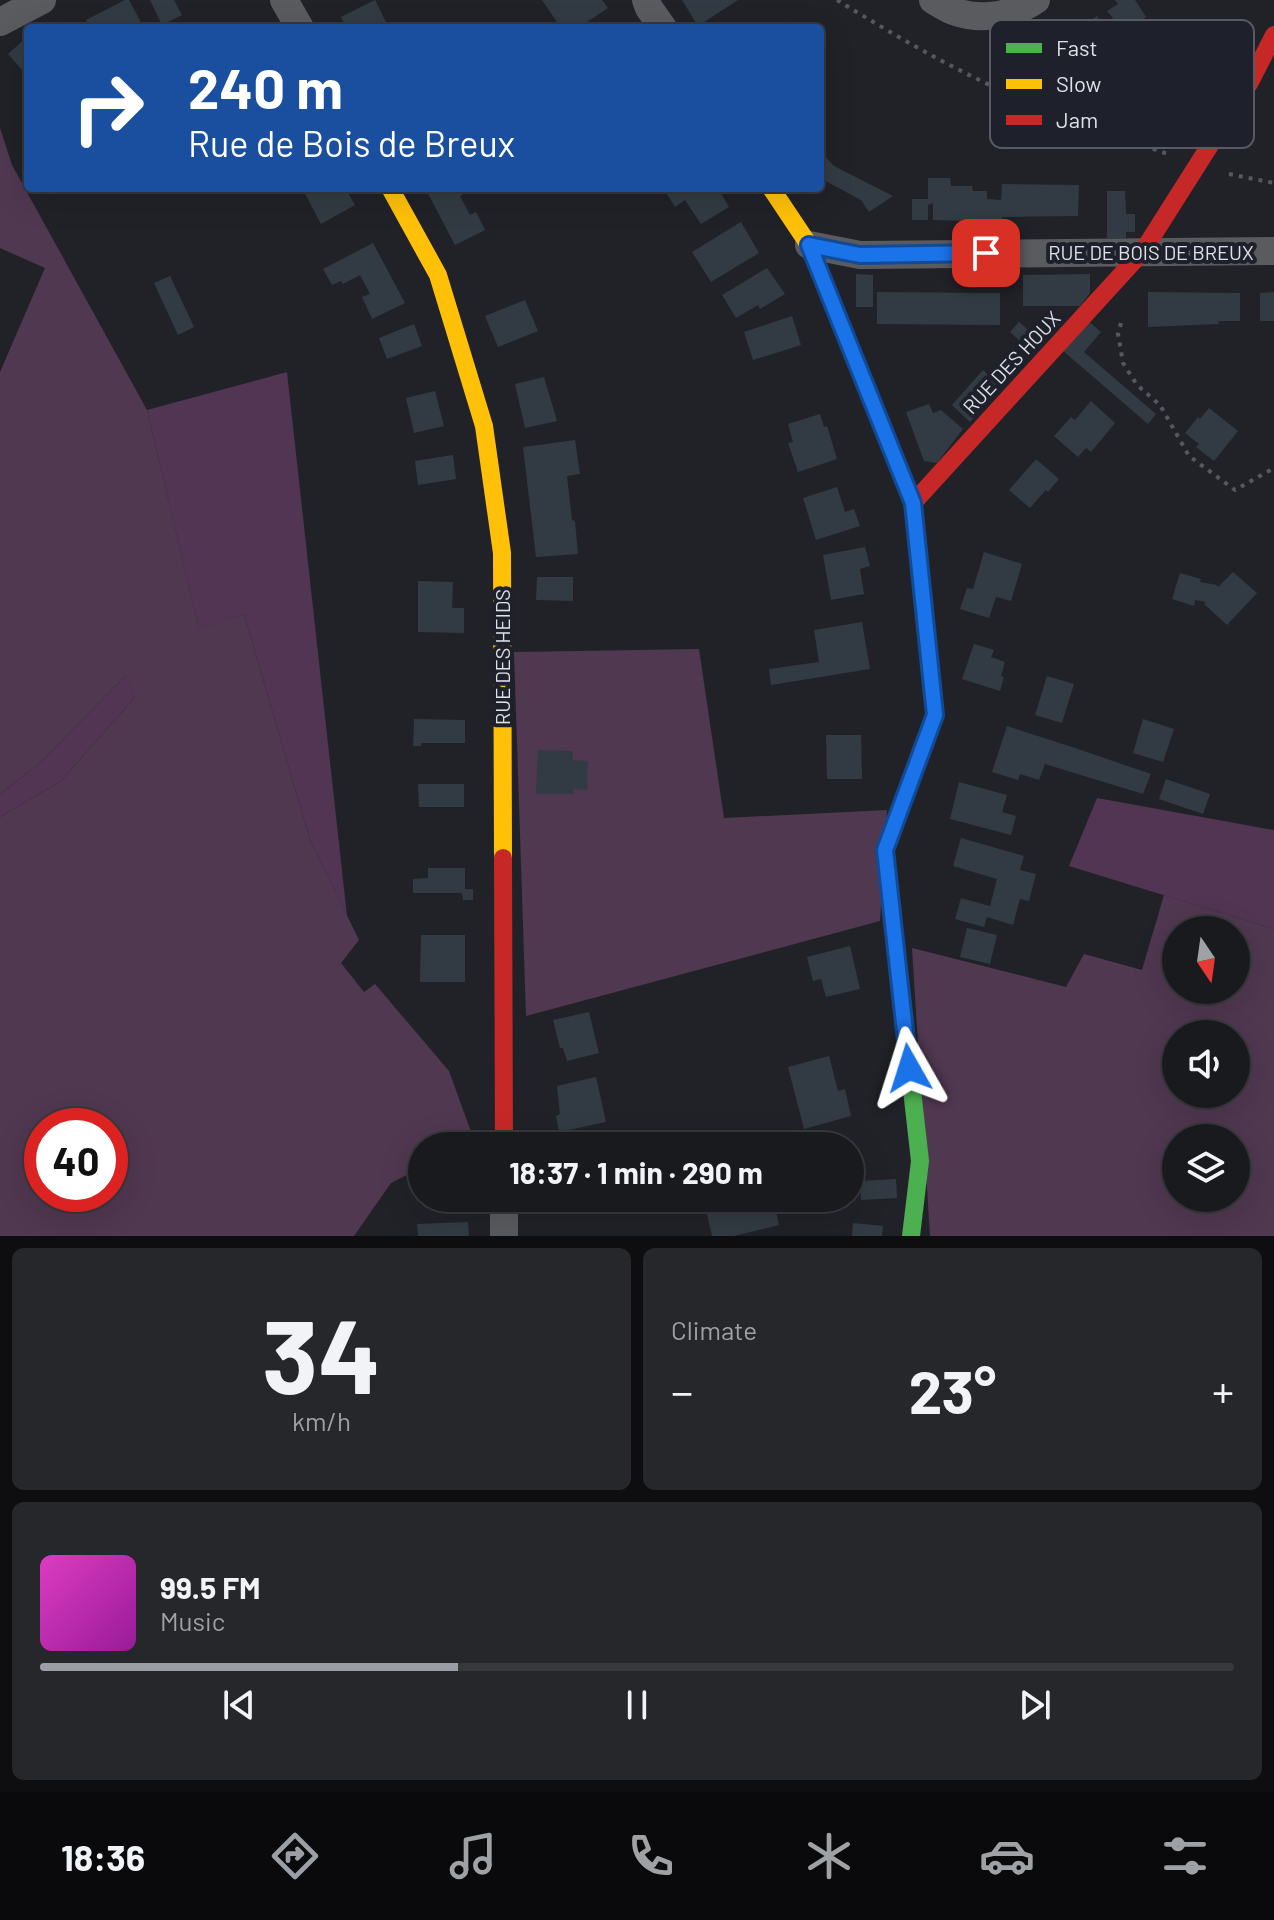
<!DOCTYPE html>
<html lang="en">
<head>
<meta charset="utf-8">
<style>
	body { margin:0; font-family:Barlow,sans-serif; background:#26272b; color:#f1f3f6; height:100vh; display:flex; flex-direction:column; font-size:30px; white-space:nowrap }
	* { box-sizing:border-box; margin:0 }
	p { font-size:26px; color:#9fa1a4 }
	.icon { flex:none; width:44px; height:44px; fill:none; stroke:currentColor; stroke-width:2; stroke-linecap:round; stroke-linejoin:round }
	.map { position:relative; height:1236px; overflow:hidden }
	.sheet { display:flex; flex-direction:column; gap:12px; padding:12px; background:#0e0e10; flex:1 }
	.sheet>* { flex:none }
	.hud { position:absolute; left:24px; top:24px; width:800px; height:168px; border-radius:8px; box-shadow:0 8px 32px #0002,0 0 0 2px #37383c; background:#1a4fa0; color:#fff; overflow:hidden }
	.needle { width:52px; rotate:167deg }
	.tools { position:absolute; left:1162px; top:916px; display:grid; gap:16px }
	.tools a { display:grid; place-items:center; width:88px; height:88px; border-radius:50%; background:#191a1e; box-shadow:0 8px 32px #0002,0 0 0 2px #37383c; font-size:40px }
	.speed { position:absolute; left:24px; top:1108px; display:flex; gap:16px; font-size:40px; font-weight:700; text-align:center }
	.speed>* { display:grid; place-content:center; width:104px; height:104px; border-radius:50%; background:#191a1e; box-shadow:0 8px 32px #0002,0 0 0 2px #37383c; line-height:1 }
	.speed .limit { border:12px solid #d22; background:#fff; color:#111 }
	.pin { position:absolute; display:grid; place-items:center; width:68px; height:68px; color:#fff; margin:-34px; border-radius:16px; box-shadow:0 4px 12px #0006 }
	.me { position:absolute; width:88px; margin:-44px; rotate:354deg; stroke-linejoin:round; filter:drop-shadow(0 0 6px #0008) }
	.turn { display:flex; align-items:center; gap:28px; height:168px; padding:0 32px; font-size:36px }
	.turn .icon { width:104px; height:104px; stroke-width:2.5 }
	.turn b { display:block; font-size:56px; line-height:68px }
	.big { font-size:60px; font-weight:700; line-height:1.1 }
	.sheet .widget { flex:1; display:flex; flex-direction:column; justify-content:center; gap:12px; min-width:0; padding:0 28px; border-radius:12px; background:#26272b }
	.sheet .dial { align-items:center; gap:0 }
	.dial b { font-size:104px; line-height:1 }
	.song { display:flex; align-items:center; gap:24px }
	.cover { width:96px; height:96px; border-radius:12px; background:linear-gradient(135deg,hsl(310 70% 55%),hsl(300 70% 35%)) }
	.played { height:8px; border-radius:4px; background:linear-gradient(90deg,#9c9ea5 35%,#37383c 35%) }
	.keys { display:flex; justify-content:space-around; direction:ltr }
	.heat { display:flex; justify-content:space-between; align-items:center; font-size:44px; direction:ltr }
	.sheet .tiles { flex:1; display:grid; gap:12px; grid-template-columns:1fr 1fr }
	.widget:last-child { grid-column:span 2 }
	.trip { position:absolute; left:408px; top:1132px; width:456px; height:80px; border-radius:40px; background:#191a1e; box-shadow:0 8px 32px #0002,0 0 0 2px #37383c; font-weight:700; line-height:80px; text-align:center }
	.dock { display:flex; height:128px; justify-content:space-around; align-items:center; background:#0a0a0c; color:#9fa1a4 }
	.dock .icon { width:56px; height:56px }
	.dock .current { color:#9c9ea5 }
	.dock b { font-size:36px; color:#f1f3f6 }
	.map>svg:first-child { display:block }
	.green { fill:#503850; fill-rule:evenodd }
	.forest { fill:#513552 }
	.building { fill:#323b43 }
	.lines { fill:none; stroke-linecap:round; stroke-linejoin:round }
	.path { stroke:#57585c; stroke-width:4; stroke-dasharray:4 6; stroke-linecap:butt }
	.street { stroke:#595b5f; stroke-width:28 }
	.fast { stroke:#4caf50; stroke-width:18 }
	.slow { stroke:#ffc107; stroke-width:18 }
	.jam { stroke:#c62828; stroke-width:18 }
	.route-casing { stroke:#114b97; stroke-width:20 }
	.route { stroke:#1a73e8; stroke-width:14 }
	.labels { text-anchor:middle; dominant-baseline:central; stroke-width:8; stroke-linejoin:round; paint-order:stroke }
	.street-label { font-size:20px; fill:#dfe1e8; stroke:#1e212b }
	.key { fill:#1e212b; stroke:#585b64; stroke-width:2 }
	.key-label { font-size:22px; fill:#dfe1e8 }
</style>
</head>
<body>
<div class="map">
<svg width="1274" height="1236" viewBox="0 0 1274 1236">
	<rect width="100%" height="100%" fill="#212228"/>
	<path class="green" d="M0,128L12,165L147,410L199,629L244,614L310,840L359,940L341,963L364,992L375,984L449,1071L474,1140L462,1146H422V1167L391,1183L354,1236H0V817L61,781L135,697L125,676L41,762L0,794V372L45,268L0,248ZM42,1126H110V1194H42Z
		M699,649L724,818L887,810L880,921L526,1016L514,652Z
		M1164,895L1274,929V1236H930L912,948L1066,987L1084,954L1142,970ZM1176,930H1236V990H1176ZM1176,1034H1236V1094H1176ZM1176,1138H1236V1198H1176Z"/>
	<path class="forest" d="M287,372L347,916L310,840L244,614L199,630L147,410Z
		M126,675L135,697L61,781L0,817V794L41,762Z
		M1097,798L1274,830V929L1069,866Z"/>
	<path class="building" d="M125,0H129L144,28H90L86,20Z
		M150,0H174L182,15L162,25Z
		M375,0L389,28H346L341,17Z
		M542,0H602L608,8L578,28H561Z
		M682,0H738L698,26Z
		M1115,0H1135L1146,17L1123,33L1128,40L1104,56L1089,34L1095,29L1090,21L1097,16L1103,25L1113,18L1107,11L1118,4Z
		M28,36V77L8,54Z
		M820,151L834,166L893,196L869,212L861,200L820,178Z
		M928,178H950L951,186H972L973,191H987V199L1001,200L1002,184L1079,185L1078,216L1002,217V231H971V221L933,220V203L928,205V220H912V199H928Z
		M302,188H345L355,205L321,224Z
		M425,188H468L469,191L460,196L470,215L476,212L485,230L455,245Z
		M663,188H718L729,207L701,224L685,200L675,207Z
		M1107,191H1125L1126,214H1135V232H1126V238H1107Z
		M741,222L759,253L711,282L692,252Z
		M373,243L405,303L372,319L362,297L370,294L360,275L343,284L341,281L332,285L323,269Z
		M767,268L785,294L760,309L758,305L736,318L722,295Z
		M856,274L873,275V307H856Z
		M1090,274V293L1080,306H1023V275Z
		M170,276L194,327L178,335L154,283Z
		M877,292L1000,293V325L877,324Z
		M1148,292L1240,293V321H1219L1218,324L1148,327Z
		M1274,292V321H1260V293Z
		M525,300L538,331L498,347L485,316Z
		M792,316L801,345L753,360L744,332Z
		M1087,320L1101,332L1084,352L1156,414L1148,424L1062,350Z
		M1019,322L1039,339L1030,350L1010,332Z
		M414,324L422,346L387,359L379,338Z
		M983,370L1001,386L970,422L952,405Z
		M544,377L557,421L525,428L515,384Z
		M435,391L444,426L414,433L406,398Z
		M1091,401L1115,423L1091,452L1086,448L1078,457L1054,436L1071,417L1075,420Z
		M929,404L933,413L941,410L963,429L937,463L924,461L906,412Z
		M1209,408L1238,431L1214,461L1196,447L1199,444L1185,433L1198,417L1200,419Z
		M820,414L824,427L827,426L837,459L798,472L788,443L793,442L788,424Z
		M575,440L580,474L567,476L572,520L575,521L578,554L536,557L523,447Z
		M453,455L456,479L418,485L415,461Z
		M1036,459L1059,479L1048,492L1046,490L1030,508L1009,490Z
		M837,487L845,512L854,509L860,526L816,540L803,498Z
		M865,547L870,566L860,569L864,594L831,600L823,555Z
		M984,552L1022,564L1011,601L996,597L989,618L960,609L967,588L973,589Z
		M1233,572L1257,593L1227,625L1204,604L1206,602L1195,600L1194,606L1172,599L1180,573L1201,579L1200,582L1217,585L1218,587Z
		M537,577H573V601L536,600Z
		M418,581L453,582L452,608H464V633L418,632Z
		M862,622L870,669L771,685L769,669L819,662L814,630Z
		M974,644L994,650L991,657L1005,662L1001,676L1004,677L1000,691L962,679Z
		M1047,676L1074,684L1062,723L1035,715Z
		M414,719L465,720V743H421V746H413Z
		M1143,719L1174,729L1163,762L1133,753Z
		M1007,726L1072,747L1151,774L1143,794L1045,764L1039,780L1020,774L1018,780L992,772Z
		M826,735H861L862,779H827Z
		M538,750L573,751V760L588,761L587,790L574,789V794H536Z
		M1166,779L1210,794L1203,814L1159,799Z
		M959,782L1007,795L1002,812L1016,816L1011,835L950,819Z
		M418,784H464V807H419Z
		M961,838L1024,856L1020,870L1036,874L1029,901L1020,899L1013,925L987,917L984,927L955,919L961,898L990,906L997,879L953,866Z
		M428,868H465V889H473V900H463L462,893H413V879L428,878Z
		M967,928L997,935L990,964L960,957Z
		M421,935H465V982H420Z
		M850,946L860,989L826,997L821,979L813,981L807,957Z
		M589,1012L599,1053L567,1061L563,1048H560L553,1020Z
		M829,1056L838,1091L845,1089L851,1116L804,1129L788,1067Z
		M596,1077L606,1122L559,1132L556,1116L560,1114L557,1086Z
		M896,1179L897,1198L861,1200L860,1181Z
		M755,1198H773L779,1225L734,1236H712L706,1210Z
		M468,1222L469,1236H418L417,1224Z
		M853,1223L883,1226L882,1236H852Z"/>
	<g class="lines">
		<path class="path" d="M837,0C894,35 952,69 1014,96C1064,118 1116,136 1168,154
			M1229,174L1274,183
			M1121,323L1118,334L1123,363L1137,385L1160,405L1189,456L1235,490L1274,468"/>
		<path class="street" d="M284,0L300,28
			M646,0L649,8L663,28
			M933,0C940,4 948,10 956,12C982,21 1014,15 1036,0
			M0,22L42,0
			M809,245L860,255L1274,251
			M504,1198V1236"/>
		<path class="fast" d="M895,823L885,850L920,1161L911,1236"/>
		<path class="slow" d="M390,188L438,275L484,426L502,553L503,858
			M771,188L809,245L913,503L935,715L895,823"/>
		<path class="jam" d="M913,503L1143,251L1250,82L1274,35
			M503,858L504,1146"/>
	</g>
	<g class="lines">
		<g class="route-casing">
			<path id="route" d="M909,1068L885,850L935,715L913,503L809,245L860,255L986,253"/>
		</g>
		<use href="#route" class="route"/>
	</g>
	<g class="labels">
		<g class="street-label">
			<text x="1151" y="252">RUE DE BOIS DE BREUX</text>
			<text transform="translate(1011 362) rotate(-47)">RUE DES HOUX</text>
			<text transform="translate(502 657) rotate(-90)">RUE DES HEIDS</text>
		</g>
	</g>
	<rect x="990" y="20" width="264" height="128" rx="12" class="key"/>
	<rect x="1006" y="43" width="36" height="10" fill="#4caf50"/>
	<rect x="1006" y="79" width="36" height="10" fill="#ffc107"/>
	<rect x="1006" y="115" width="36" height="10" fill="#c62828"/>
	<g class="key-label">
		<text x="1056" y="56">Fast</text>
		<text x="1056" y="92">Slow</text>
		<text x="1056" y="128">Jam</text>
	</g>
</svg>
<div class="tools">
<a><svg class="needle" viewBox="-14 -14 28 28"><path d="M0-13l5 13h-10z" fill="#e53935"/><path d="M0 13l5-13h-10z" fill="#9fa1a4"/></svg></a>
<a><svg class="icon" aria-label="sound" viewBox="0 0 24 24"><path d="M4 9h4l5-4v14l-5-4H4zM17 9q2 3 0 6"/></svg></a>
<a><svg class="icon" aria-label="layers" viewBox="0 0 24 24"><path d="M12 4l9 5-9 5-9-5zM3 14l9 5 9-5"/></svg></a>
</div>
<div class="speed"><div class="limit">40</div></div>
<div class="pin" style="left:986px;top:253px;background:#d93025"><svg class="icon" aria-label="arrive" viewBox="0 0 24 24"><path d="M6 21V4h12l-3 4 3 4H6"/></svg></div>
<svg class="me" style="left:909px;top:1068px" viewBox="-20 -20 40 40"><path d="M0-17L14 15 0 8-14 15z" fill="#1a73e8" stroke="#fff" stroke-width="4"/></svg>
<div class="trip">18:37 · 1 min · 290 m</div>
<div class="hud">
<div class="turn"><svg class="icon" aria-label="right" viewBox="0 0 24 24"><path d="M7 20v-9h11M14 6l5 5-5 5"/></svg><div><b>240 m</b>Rue de Bois de Breux</div></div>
</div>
</div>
<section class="sheet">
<div class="tiles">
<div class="widget dial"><b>34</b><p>km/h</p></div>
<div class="widget"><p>Climate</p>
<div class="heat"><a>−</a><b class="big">23°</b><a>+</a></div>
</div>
<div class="widget">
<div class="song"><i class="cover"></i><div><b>99.5 FM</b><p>Music</p></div></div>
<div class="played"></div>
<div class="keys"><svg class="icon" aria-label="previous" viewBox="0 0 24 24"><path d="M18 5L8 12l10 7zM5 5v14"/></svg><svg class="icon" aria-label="pause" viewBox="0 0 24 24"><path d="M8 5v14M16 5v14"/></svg><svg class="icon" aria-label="next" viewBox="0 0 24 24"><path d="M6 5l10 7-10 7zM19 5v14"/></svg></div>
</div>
</div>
</section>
<nav class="dock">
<b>18:36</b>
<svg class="icon current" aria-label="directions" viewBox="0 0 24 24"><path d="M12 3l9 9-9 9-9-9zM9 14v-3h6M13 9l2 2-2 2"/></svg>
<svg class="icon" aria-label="music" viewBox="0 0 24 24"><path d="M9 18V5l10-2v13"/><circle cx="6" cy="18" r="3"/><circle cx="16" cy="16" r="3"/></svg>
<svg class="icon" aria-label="phone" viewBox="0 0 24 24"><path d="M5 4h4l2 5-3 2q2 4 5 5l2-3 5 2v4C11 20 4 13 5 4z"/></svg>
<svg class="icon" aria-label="climate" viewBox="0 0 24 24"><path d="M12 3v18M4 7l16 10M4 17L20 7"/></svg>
<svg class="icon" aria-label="car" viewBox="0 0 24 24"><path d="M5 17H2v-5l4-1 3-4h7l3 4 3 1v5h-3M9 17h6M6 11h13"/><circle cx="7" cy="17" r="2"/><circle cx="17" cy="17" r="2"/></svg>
<svg class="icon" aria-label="filters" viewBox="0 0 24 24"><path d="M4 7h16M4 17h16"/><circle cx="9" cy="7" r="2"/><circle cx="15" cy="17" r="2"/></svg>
</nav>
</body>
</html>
